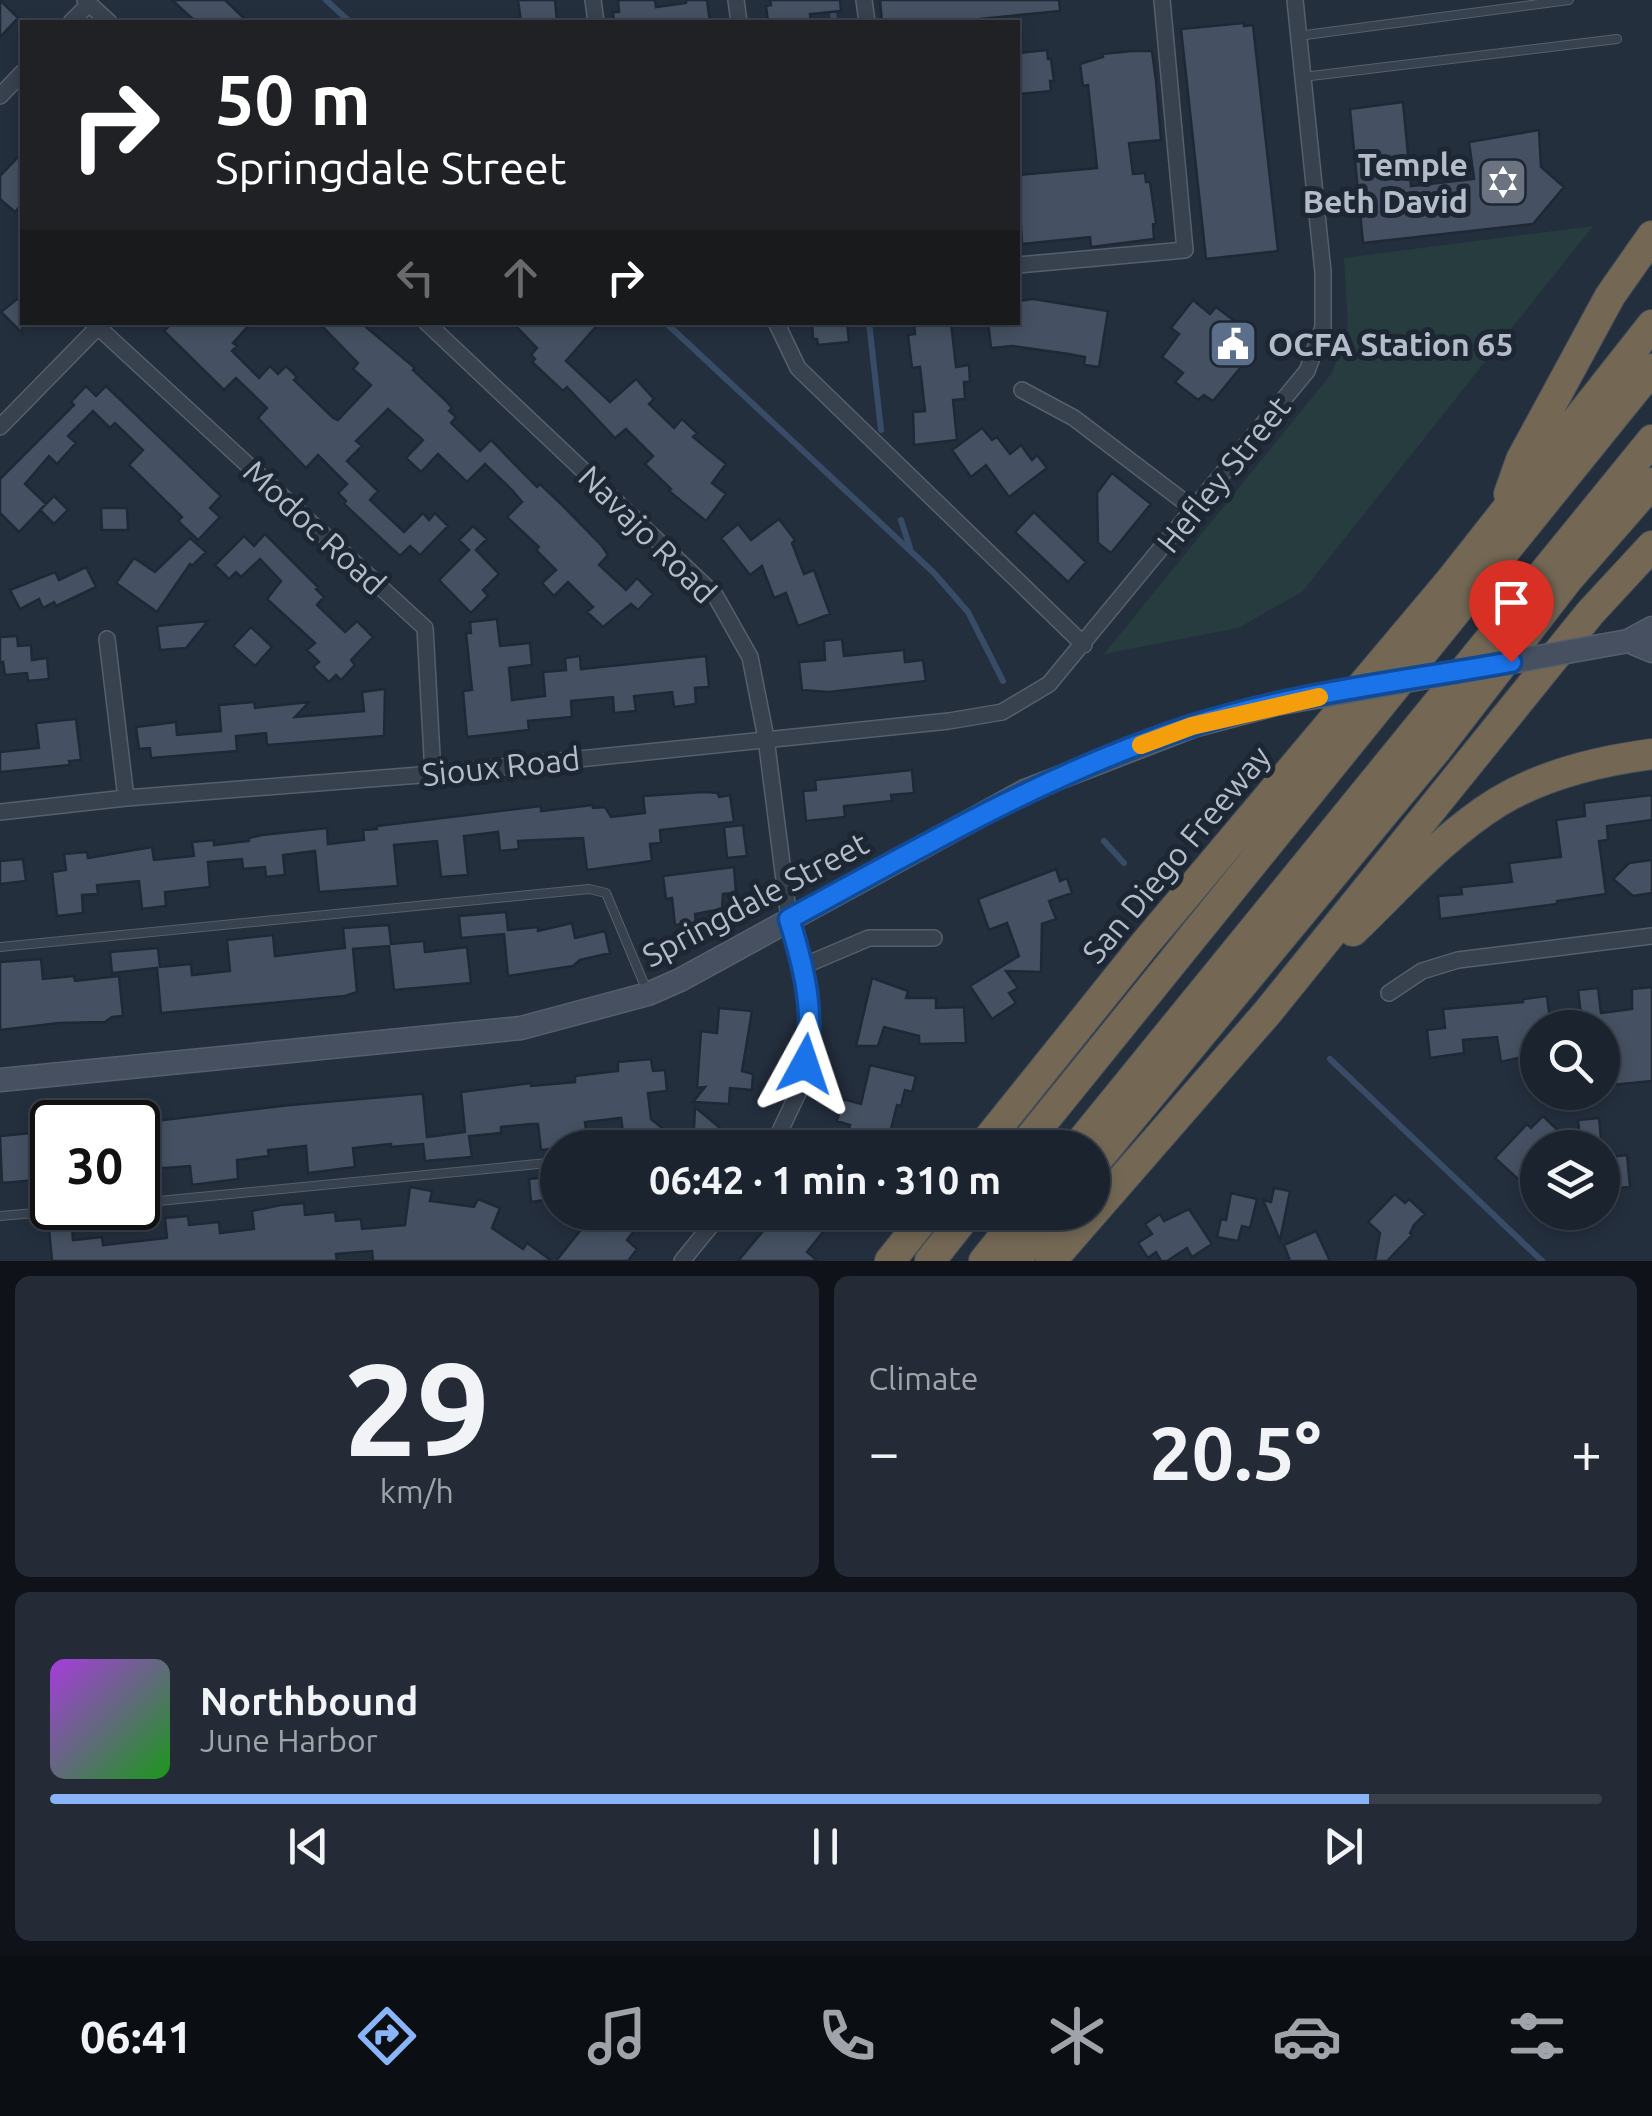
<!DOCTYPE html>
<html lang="en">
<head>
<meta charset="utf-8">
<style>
	body { margin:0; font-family:Ubuntu,sans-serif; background:#242b36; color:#f1f3f6; height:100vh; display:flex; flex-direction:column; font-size:38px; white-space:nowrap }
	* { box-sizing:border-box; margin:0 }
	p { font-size:32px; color:#a0a4aa }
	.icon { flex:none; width:55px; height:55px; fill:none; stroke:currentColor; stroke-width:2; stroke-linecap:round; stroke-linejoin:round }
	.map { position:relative; height:1261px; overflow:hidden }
	.drawer { display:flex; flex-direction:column; gap:15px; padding:15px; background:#0f1319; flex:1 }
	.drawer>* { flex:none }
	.hud { position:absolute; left:20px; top:20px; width:1000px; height:305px; border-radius:0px; box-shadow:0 5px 15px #0003,0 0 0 2px #39404a; background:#202124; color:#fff; overflow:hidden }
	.fabs { position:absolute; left:1520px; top:1010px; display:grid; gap:20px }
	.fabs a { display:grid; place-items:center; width:100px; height:100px; border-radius:50%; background:#1b232e; box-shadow:0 5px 15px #0003,0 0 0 2px #39404a; font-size:50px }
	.speed { position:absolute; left:30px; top:1100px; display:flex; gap:20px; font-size:50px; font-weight:700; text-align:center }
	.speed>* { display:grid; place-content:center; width:130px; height:130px; border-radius:50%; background:#1b232e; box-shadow:0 5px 15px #0003,0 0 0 2px #39404a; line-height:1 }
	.speed .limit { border:5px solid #111; border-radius:15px; background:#fff; color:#111 }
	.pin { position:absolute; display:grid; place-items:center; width:85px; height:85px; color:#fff; margin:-102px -42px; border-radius:50% 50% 50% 0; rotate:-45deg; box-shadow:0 0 10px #0007 }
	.pin .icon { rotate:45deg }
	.me { position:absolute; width:110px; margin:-55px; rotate:5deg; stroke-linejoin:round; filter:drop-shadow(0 0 8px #0008) }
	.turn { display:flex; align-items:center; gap:35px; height:210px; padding:0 30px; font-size:45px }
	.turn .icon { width:130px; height:130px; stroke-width:2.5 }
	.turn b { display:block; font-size:70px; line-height:85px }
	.lanes { display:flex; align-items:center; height:95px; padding:0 30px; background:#0003; justify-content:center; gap:50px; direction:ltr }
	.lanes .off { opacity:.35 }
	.big { font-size:75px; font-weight:700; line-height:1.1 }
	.drawer .tile { flex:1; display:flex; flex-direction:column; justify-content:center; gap:15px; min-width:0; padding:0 35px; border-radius:15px; background:#242b36 }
	.drawer .dial { align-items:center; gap:0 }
	.dial b { font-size:130px; line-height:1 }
	.song { display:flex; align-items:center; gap:30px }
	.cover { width:120px; height:120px; border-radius:15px; background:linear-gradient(135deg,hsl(280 70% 55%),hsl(120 70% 35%)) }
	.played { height:10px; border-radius:5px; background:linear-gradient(90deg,#8ab4f8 85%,#39404a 85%) }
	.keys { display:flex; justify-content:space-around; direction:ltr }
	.heat { display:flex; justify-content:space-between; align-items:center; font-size:55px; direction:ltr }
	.drawer .tiles { flex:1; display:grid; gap:15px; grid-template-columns:1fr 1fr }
	.tile:last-child { grid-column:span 2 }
	.trip { position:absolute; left:540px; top:1130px; width:570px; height:100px; border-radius:50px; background:#1b232e; box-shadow:0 5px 15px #0003,0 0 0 2px #39404a; font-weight:700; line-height:100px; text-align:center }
	.tab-bar { display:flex; height:160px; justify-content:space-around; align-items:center; background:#0b0e12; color:#a0a4aa }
	.tab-bar .icon { width:70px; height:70px }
	.tab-bar .on { color:#8ab4f8 }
	.tab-bar b { font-size:45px; color:#f1f3f6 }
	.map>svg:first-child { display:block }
	.green { fill:#263c3f }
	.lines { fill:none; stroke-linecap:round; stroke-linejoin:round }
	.stream { stroke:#394c67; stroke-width:6 }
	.building { fill:#455162; stroke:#1f2835; stroke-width:2.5 }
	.service-casing { stroke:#565f6c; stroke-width:10 }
	.minor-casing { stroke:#565f6c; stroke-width:18 }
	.secondary-casing { stroke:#565f6c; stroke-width:25 }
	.motorway-casing { stroke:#434c59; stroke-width:32 }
	.service { stroke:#38414e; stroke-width:8 }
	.minor { stroke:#38414e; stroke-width:15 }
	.secondary { stroke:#465061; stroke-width:22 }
	.motorway { stroke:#746855; stroke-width:30 }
	.secondary-bridge-casing { stroke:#565f6c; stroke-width:25; stroke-linecap:butt }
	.secondary-bridge { stroke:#465061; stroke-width:22 }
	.route-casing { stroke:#114b97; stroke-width:25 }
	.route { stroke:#1a73e8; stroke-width:18 }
	.slow { stroke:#f59e0b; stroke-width:18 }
	.labels { text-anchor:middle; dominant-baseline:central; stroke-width:10; stroke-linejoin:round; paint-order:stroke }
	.poi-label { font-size:32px; font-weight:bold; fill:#b4bcc9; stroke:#1d2633; text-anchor:end }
	.street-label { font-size:32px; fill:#b4bcc9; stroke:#1d2633 }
</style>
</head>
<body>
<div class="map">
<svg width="1652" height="1261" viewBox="0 0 1652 1261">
	<rect width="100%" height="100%" fill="#242f3e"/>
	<path class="green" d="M1593,226L1302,592L1238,628L1104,654L1332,373L1348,325L1344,258Z"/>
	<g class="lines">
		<path class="stream" d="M326,0L350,22
			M832,0L834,22
			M665,322L934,573L968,612L1003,681
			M869,322L881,430
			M901,520L910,548
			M1104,841L1124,863
			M1330,1059L1542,1261"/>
	</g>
	<path class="building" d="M0,0L18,18L0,37Z
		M172,0H225L248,22H196Z
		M518,0H555L557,22H521Z
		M618,0H655L656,7L686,3V0H707L710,22H614L613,12H619Z
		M770,0H840L841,11L810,14L811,22H768L766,6L771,5Z
		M880,0H1059L1060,11L949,22H882Z
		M1244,23V26L1253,25L1278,251L1206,259L1181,29Z
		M1047,50L1048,59H1051L1054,81H1050L1051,91L1019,94L1018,53Z
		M1132,51H1152L1156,81L1161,140L1129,143L1133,174L1145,173L1146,182H1150L1156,223L1153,224L1154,239L1091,247L1090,237L1022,244L1018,175L1097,168L1088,85L1083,86L1080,64L1103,57L1102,54Z
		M1403,102L1411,186L1474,179L1469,142L1539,130L1541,167L1564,187L1533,224L1363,243L1350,109Z
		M22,153V204L15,212L0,199V176Z
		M22,295V333L1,312Z
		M1033,299L1108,311L1099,367L1084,365L1085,357L1069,354L1013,346L991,348L988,322H1018V301Z
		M1193,300L1210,314L1216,307L1240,325L1248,324L1244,345L1235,362L1241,367L1213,401L1204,395L1198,400L1175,382L1183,373L1162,357L1179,334L1171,328Z
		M173,322H252L233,343L237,346L232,351L259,378L270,366L278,374L286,366L297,377L294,380L333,418L338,420L371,385L353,369L358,363L318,322H360L415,368L413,370L446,401L452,408L449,411L456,417L451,423L480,451L491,440L537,487L540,484L561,504L602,546L608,555L599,565L626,590L637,578L653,594L638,610L631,604L603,627L587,612L593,607L568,582L554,596L542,583L556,570L536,550L539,547L507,517L522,502L512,490L485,464L467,482L438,454L421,472L406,458L423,440L388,409L356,441L362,446L347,461L378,491L370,500L404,532L423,513L429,520L435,513L448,526L420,555L410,546L400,556L344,504L346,501L338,493L347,484L318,455L306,468L258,418L267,408L236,378L224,390L164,331Z
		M512,322H600L566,361L610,402L636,379L654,399L649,404L674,428L682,419L697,433L693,437L726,464L712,483L726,494L706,521L669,491L671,489L645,464L653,456L626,429L615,438L567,387L563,391L532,362L535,359L531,355L537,348Z
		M812,322H847L849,342L818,345L817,339H813Z
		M914,322H951L956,367L969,365L970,382H964L965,399L953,400L957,440L914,445L913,412L925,411L920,367L912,368L908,335L915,334Z
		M86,386L96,396L106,386L221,496L210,508L220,517L198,540L178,521L182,517L129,465L143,450L115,423L110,428L93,411L68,436L76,443L57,464L49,456L25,484L46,504L19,532L0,513V479L74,405L71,402Z
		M982,428L992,440L997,437L1010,454L1021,445L1032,460L1037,455L1047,468L1009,497L986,465L971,477L952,450Z
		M1112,473L1151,504L1111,553L1098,543L1097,493Z
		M54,496L68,510L54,524L40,510Z
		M101,508H127L128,530H102Z
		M1034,512L1086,562L1068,582L1015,532Z
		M779,519L795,540L792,543L804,574L814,570L830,614L798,626L786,593L774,598L762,566L750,575L721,538L738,524L751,540Z
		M473,526L487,539L476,550L499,574L483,590L488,596L471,613L439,580L469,550L459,540Z
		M265,534L318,587L316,589L324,597L317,605L345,632L357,621L373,637L351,660L355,665L341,680L336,675L329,682L313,667L319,662L307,650L315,643L267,599L281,581L260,559L241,577L236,572L229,579L215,565L244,536L254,546Z
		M190,538L206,552L192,566L190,564L157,612L116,583L134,558L155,572Z
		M86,567L96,587L56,606L54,602L43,608L39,599L20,609L10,590L55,572L59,580Z
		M497,619L500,646L530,643L532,665L509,668L512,700L545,696L543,672L566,670L565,658L580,656L581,669L706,656L709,687L695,688L696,704L674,707L672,692L634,696L636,711L614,713L613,697L571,701L572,717L528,721L529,730L467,737L463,691L472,690L466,633H471L470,622Z
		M208,621L186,648L160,650L157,626Z
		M251,627L272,647L255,666L233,646Z
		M17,636L18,646L31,645L32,660L47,658L49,679L28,681L27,673L5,675L3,662L0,663V637Z
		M842,639L844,656L904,650L905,662L923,660L926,681L829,692L802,690L799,662L825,660L824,641Z
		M385,689L384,736L267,745L266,733L236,736L237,751L151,758L150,748L139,749L136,727L176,722L177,735L221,731L219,705L254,702L255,708L309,702L295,717L364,711L362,692Z
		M76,719L81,760L69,761L70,765L0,772V752L39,748L36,723Z
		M912,770L914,793L891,795L892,801L844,806L845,817L806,821L803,791L816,790L815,780Z
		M704,792L718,793L719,797L730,795L734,822L660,830L661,843L650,844L652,861L587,870L583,838L518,841L519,849L500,851L498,832L464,836L468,875L441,877L437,841L394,845L398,886L319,892L315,851L283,855L285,875L266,877L265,867L243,869L242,859L208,862L210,887L165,892L166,906L142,909L139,881L97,885L98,894L82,895L83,913L57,916L52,872L66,870L64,854L87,852L88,858L152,847L154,860L194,856L192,842L214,840V845L249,841V838L262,835L327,828L328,844L364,840L363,830L377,829V826L541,806V811L593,805V808L605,807L611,817L645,813L643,796Z
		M1652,795V820L1607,826L1608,840L1599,841L1606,894L1557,901V904L1440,919L1438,896L1462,894L1461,887L1512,882L1509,863L1561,857L1556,820L1585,816L1584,803Z
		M743,825L747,856L727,858L724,827Z
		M23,859L26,881L0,884V861Z
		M1652,860V893L1633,896L1613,879L1629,863Z
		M734,867L736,893L723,894L722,909L695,914L696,923L675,925L672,898L666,899L663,876Z
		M1056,869L1060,881L1067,878L1072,893L1049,901L1056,919L1042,924L1041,972L1006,971L1018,988L1009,993L1016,1003L992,1019L970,986L1019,956L1007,923L989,930L978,899Z
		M506,912L508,930L538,927V931L572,923L575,938L605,931L610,953L580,960L573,966L508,976L504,934L461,938L459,916Z
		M389,925L391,944L424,941L425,952L467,947L471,983L394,990L389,946L353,949L357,992L345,996L161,1013L157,968L112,973L110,952L158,948L160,967L191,964L192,975L230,971L227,940L273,935L275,956L345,948L343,928Z
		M41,959L43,979L74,976L75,981L119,976L123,1016L112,1017L105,1022L59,1023L0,1030V962Z
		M872,978L908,991L906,998H936V1008L964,1007L966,1043L919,1044V1036L884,1027L878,1046H856Z
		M1652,987V1081L1611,1085L1608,1054L1602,1055V1028H1566L1565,1017L1581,1015L1578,990L1598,988L1601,1013L1632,1009V989Z
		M1547,996L1551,1028H1538V1053L1501,1062L1497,1037L1463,1040L1464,1053L1430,1058L1427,1030L1445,1028L1443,1009L1523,1002V999Z
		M719,1008L752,1011L742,1071L753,1074L752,1090L730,1088L729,1104L693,1102L705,1087L697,1088L701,1031L717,1033Z
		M651,1059L653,1071L665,1070L667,1091L648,1093L651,1119L672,1136L673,1148H655L643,1138L624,1140L621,1118L585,1122L588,1145L541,1150L538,1124H531L501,1127V1133L469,1136L472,1157L425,1161L423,1144L391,1147V1144L353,1148L355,1167L308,1173L306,1146L268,1150L269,1156L237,1160L238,1179L192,1185L190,1166L138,1170V1123L290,1105L419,1094H423L427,1137L465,1132L461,1092L531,1083V1086L575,1082V1076L618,1071V1062Z
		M870,1065L916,1076L912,1092L905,1090L901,1106L897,1105L888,1141L880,1139L878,1148H844L850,1125L837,1121L843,1099L861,1104Z
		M695,1107L744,1148H693Z
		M1543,1116L1576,1148H1538V1163L1520,1181L1495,1158L1527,1124L1531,1128Z
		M1599,1118L1602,1148H1581L1578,1120Z
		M52,1131V1172L36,1174L37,1180L2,1183L0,1136Z
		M1627,1155L1630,1187L1615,1188L1614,1179L1602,1180V1158Z
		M550,1177L552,1199L531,1202L529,1179Z
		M410,1187L432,1191L430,1201L474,1207L478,1199L500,1208L492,1228L523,1249L527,1243L552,1261H373L372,1251L336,1254L337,1261H52L49,1229L72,1227L73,1240L102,1237L103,1245L167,1238L165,1218L188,1216L189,1225L219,1222L220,1233L254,1229L252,1211L281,1205L304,1203L305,1215L335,1212L336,1221L361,1219L362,1229L405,1225Z
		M1274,1188L1290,1191L1280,1240L1263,1200L1271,1202Z
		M1231,1193L1257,1199L1250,1228L1242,1226L1238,1241L1217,1237L1221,1219L1226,1220Z
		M1395,1194L1405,1203L1409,1199L1425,1214L1414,1225L1410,1233L1412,1235L1387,1261H1375L1380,1233L1368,1222Z
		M1189,1209L1212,1244L1192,1257L1187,1248L1167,1261H1161L1156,1252L1148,1258L1138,1243L1152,1234L1145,1224L1160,1214L1164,1221Z
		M595,1212H649L627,1240L637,1249L628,1261H556Z
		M779,1212H839L807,1252L818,1261H738Z
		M1316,1231L1330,1261H1290L1284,1245Z"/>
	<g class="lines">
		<g class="service-casing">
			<path id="service" d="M1298,36L1569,0
				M1303,77L1617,39
				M0,947L589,889L606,893L647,991
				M138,1203L558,1162
				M0,1216L92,1208"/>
		</g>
		<g class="minor-casing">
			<path id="minor" d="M85,0L109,22
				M593,0L596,22
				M736,0L739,22
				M864,0L867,22
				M71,22L89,4
				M0,96L22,73
				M1018,265L1185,250L1162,0
				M426,322L715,595L750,657L766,738L789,919L803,966L811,1034L798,1093L772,1148
				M776,322L798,368L1084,645
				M1022,390L1074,418L1195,510
				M0,427L98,327L425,628L433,774
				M107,639L126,798
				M0,812L126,798L433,774L949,721L1002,712L1049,684L1307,371L1323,327V272L1295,0
				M803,966L869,938H934
				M1389,993L1422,971L1458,960L1652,936
				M682,1261L722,1212"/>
		</g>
		<g class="secondary-casing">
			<path id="secondary" d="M1628,641L1652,628
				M1628,641L1652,651
				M0,1080L521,1028L648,994L680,980L1025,791L1193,726L1276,704"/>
		</g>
		<g class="motorway-casing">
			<path id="motorway" d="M1509,494L1521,460L1610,296L1652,236
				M1353,931C1398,888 1444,835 1498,802C1544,774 1598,761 1652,754
				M981,1148L1144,945L1451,580L1652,325
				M1022,1148L1652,369
				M1076,1148L1652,440
				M1092,1166L1436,750L1568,579L1652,483
				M890,1261L929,1212
				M930,1261L969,1212
				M984,1261L1023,1212
				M1015,1261L1055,1212
				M1051,1261L1267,1013L1590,613L1652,546"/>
		</g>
		<use href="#service" class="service"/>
		<use href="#minor" class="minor"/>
		<use href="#secondary" class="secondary"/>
		<use href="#motorway" class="motorway"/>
		<g class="secondary-bridge-casing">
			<path id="secondary-bridge" d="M1276,704L1628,641"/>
		</g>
		<use href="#secondary-bridge" class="secondary-bridge"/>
	</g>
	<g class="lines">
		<g class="route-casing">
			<path id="route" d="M805,1064C816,1015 804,967 789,919C920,848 1049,772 1191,726C1294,693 1405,681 1511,662"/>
		</g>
		<use href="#route" class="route"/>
		<path class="slow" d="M1141,745L1192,726L1319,697"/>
	</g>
	<defs>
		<g id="synagogue-square" transform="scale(2.5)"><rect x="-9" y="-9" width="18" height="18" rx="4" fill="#6b7280" stroke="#1d2633"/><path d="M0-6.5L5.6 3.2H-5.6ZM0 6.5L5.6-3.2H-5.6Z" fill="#fff"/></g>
		<g id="civic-square" transform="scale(2.5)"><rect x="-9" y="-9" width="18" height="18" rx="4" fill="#5c6f8a" stroke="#1d2633"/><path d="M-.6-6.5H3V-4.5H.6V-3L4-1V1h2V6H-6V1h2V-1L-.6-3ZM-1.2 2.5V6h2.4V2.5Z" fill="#fff"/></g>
	</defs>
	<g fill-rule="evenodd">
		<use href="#synagogue-square" x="1503" y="182"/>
		<use href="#civic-square" x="1233" y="344"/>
	</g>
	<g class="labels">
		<g class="poi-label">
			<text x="1468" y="164">Temple<tspan x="1468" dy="37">Beth David</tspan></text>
			<text x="1268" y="344" text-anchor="start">OCFA Station 65</text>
		</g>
		<g class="street-label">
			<text transform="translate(1223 474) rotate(-51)">Hefley Street</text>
			<text transform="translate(315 527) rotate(43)">Modoc Road</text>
			<text transform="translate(648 534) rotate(45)">Navajo Road</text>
			<text transform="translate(501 766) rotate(-6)">Sioux Road</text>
			<text transform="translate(1176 854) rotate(-50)">San Diego Freeway</text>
			<text transform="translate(755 899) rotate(-28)">Springdale Street</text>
		</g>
	</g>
</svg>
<div class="fabs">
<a><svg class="icon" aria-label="search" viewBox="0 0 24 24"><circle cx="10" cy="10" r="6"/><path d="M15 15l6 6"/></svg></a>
<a><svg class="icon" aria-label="layers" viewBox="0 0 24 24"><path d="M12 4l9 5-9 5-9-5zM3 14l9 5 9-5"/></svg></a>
</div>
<div class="speed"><div class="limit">30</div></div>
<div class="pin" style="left:1511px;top:662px;background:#d93025"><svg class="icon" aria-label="arrive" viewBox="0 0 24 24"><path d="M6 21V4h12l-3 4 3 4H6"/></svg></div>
<svg class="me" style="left:805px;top:1064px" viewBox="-20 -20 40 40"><path d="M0-17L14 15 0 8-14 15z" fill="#1a73e8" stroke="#fff" stroke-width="4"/></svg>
<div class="trip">06:42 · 1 min · 310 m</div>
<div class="hud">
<div class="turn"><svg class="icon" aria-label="right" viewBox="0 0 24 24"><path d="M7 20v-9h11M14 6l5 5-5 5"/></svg><div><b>50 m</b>Springdale Street</div></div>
<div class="lanes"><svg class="icon off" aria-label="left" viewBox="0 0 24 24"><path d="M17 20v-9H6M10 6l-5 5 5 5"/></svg><svg class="icon off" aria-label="ahead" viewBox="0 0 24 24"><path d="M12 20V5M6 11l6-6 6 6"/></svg><svg class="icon" aria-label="right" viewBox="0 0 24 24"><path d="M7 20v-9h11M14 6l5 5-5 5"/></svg></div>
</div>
</div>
<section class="drawer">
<div class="tiles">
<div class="tile dial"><b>29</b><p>km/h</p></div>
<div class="tile"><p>Climate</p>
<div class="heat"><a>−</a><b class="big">20.5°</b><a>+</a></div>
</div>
<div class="tile">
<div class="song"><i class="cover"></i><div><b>Northbound</b><p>June Harbor</p></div></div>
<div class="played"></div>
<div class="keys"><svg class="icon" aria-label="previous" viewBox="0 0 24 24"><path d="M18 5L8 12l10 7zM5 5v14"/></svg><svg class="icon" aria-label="pause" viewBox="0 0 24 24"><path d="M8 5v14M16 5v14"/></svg><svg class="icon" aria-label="next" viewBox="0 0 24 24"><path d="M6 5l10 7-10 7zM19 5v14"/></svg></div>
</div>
</div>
</section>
<nav class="tab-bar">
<b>06:41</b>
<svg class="icon on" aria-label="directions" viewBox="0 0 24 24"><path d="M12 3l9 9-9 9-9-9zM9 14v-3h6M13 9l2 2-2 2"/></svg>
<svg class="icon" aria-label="music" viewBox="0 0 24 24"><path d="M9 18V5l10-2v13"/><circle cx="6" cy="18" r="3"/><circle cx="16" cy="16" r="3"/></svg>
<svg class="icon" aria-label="phone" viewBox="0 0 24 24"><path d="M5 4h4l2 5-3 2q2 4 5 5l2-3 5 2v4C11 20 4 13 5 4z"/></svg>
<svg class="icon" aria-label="climate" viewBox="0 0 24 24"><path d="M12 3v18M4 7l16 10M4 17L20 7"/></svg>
<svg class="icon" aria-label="car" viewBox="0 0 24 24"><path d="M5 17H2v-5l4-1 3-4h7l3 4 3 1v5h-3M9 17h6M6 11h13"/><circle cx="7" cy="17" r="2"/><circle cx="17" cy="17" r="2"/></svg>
<svg class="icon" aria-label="filters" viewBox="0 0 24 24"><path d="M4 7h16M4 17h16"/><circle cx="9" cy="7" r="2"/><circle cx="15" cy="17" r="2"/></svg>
</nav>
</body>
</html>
